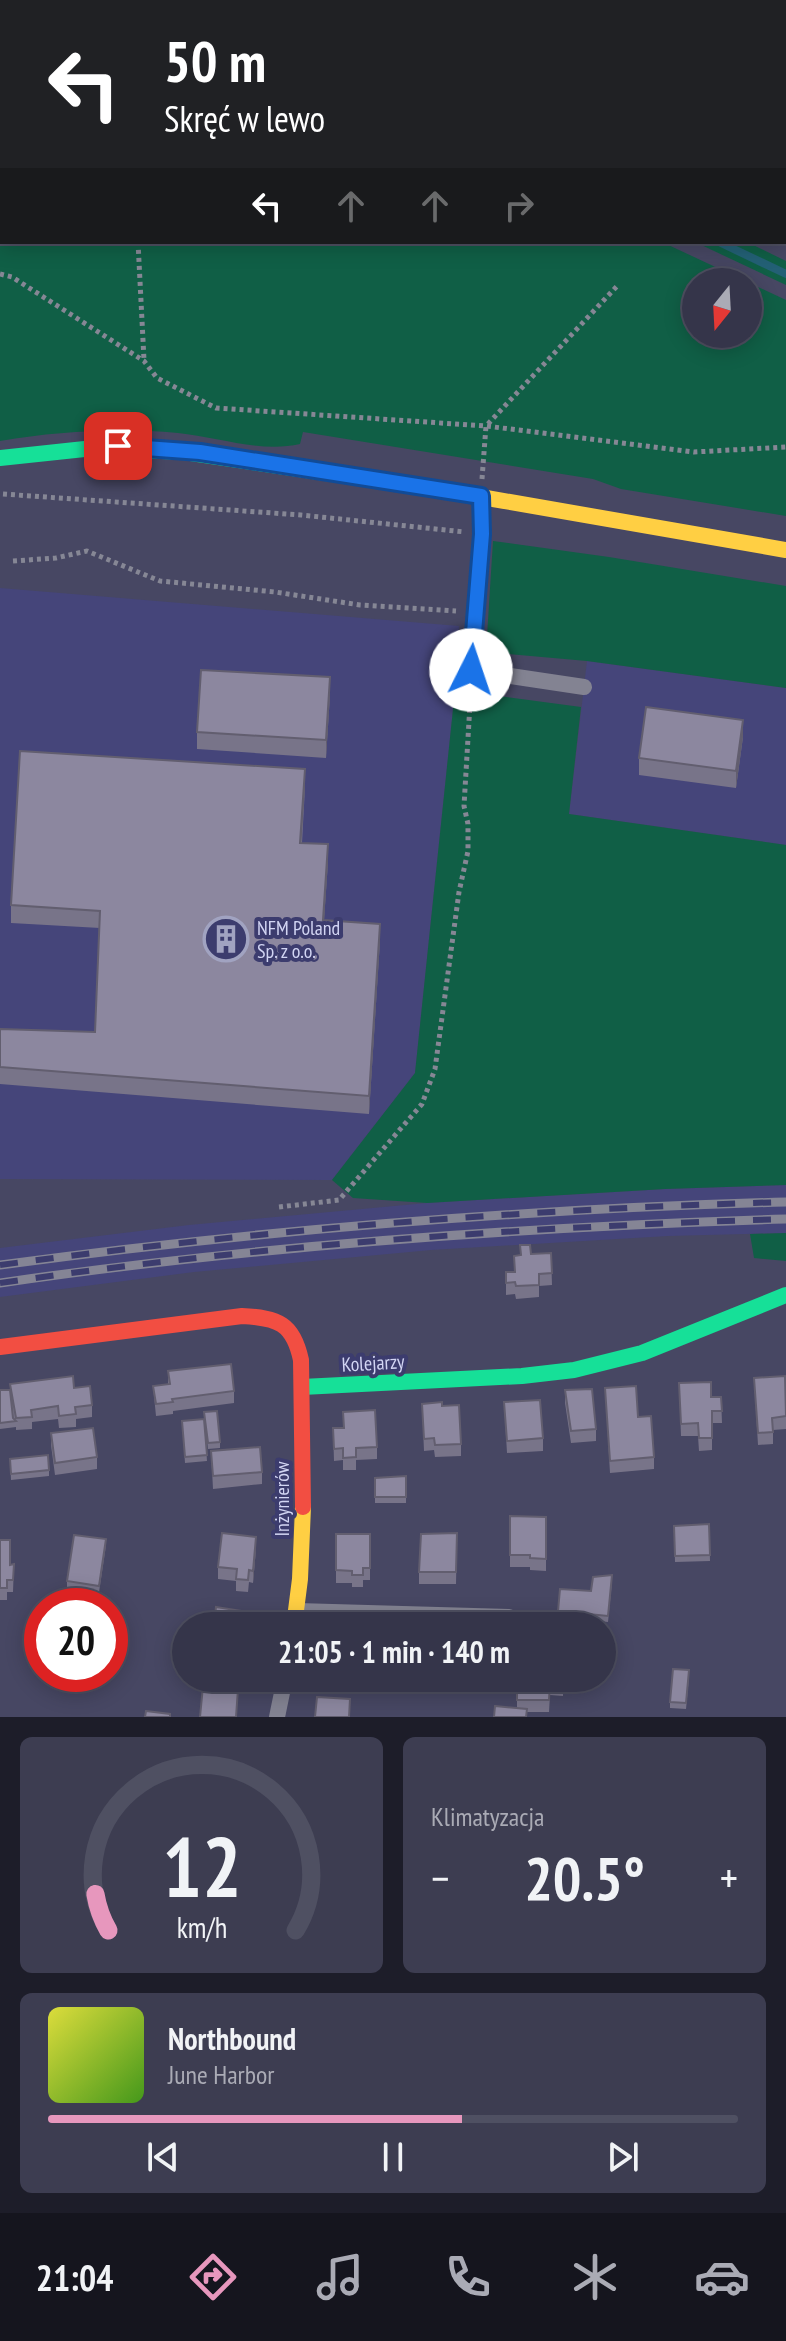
<!DOCTYPE html>
<html lang="pl">
<head>
<meta charset="utf-8">
<style>
	body { margin:0; font-family:"PT Sans Narrow",sans-serif; background:#3d3d51; color:#f1f3f6; height:100vh; display:flex; flex-direction:column; font-size:30px; white-space:nowrap }
	* { box-sizing:border-box; margin:0 }
	p { font-size:26px; color:#aaabb5 }
	.icon { flex:none; width:44px; height:44px; fill:none; stroke:currentColor; stroke-width:2; stroke-linecap:round; stroke-linejoin:round }
	.map { position:relative; height:1717px; overflow:hidden }
	.panel { display:flex; flex-direction:column; gap:20px; padding:20px; background:#1d1d29; flex:1 }
	.panel>* { flex:none }
	.top-card { position:absolute; left:0px; top:0px; width:786px; height:244px; box-shadow:0 4px 20px #0003,0 0 0 2px #4f5062; background:#202124; color:#fff; overflow:hidden }
	.needle { width:52px; rotate:198deg }
	.controls { position:absolute; left:682px; top:268px; display:grid; gap:16px }
	.controls a { display:grid; place-items:center; width:80px; height:80px; border-radius:50%; background:#35354a; box-shadow:0 4px 20px #0003,0 0 0 2px #4f5062; font-size:40px }
	.speed { position:absolute; left:24px; top:1588px; display:flex; gap:16px; font-size:40px; font-weight:700; text-align:center }
	.speed>* { display:grid; place-content:center; width:104px; height:104px; border-radius:50%; background:#35354a; box-shadow:0 4px 20px #0003,0 0 0 2px #4f5062; line-height:1 }
	.speed .limit { border:12px solid #d22; background:#fff; color:#111 }
	.pin { position:absolute; display:grid; place-items:center; width:68px; height:68px; color:#fff; margin:-34px; border-radius:16px; box-shadow:0 4px 12px #0006 }
	.me { position:absolute; width:88px; margin:-44px; rotate:4deg; stroke-linejoin:round; filter:drop-shadow(0 0 6px #0008) }
	.turn { display:flex; align-items:center; gap:28px; height:168px; padding:0 32px; font-size:36px }
	.turn .icon { width:104px; height:104px; stroke-width:2.5 }
	.turn b { display:block; font-size:56px; line-height:68px }
	.lanes { display:flex; align-items:center; height:76px; padding:0 32px; background:#0003; justify-content:center; gap:40px; direction:ltr }
	.lanes .off { opacity:.35 }
	.big { font-size:60px; font-weight:700; line-height:1.1 }
	.panel .card { flex:1; display:flex; flex-direction:column; justify-content:center; gap:12px; min-width:0; padding:0 28px; border-radius:12px; background:#3d3d51 }
	.panel .dial { align-items:center; gap:0 }
	.dial svg { height:208px; overflow:visible; fill:none; stroke:#4f5062; stroke-width:7; stroke-linecap:round; text-anchor:middle }
	.dial text { fill:#f1f3f6; stroke:none }
	.song { display:flex; align-items:center; gap:24px }
	.cover { width:96px; height:96px; border-radius:12px; background:linear-gradient(135deg,hsl(60 70% 55%),hsl(100 70% 35%)) }
	.played { height:8px; border-radius:4px; background:linear-gradient(90deg,#e797bd 60%,#4f5062 60%) }
	.keys { display:flex; justify-content:space-around; direction:ltr }
	.heat { display:flex; justify-content:space-between; align-items:center; font-size:44px; direction:ltr }
	.panel .tiles { flex:1; display:grid; gap:20px; grid-template-columns:1fr 1fr }
	.card:last-child { grid-column:span 2 }
	.trip { position:absolute; left:172px; top:1612px; width:444px; height:80px; border-radius:40px; background:#35354a; box-shadow:0 4px 20px #0003,0 0 0 2px #4f5062; font-weight:700; line-height:80px; text-align:center }
	.tab-bar { display:flex; height:128px; justify-content:space-around; align-items:center; background:#15151e; color:#aaabb5 }
	.tab-bar .icon { width:56px; height:56px }
	.tab-bar .active { color:#e797bd }
	.tab-bar b { font-size:36px; color:#f1f3f6 }
	.map>svg:first-child { display:block }
	.built { fill:#45457a }
	.green { fill:#105f46; fill-rule:evenodd }
	.lines { fill:none; stroke-linecap:round; stroke-linejoin:round }
	.stream { stroke:#236075; stroke-width:8 }
	.path { stroke:#868795; stroke-width:5; stroke-dasharray:4 4; stroke-linecap:butt }
	.lane { stroke:#838392; stroke-width:16 }
	.street { stroke:#838392; stroke-width:16 }
	.fast { stroke:#16e098; stroke-width:16 }
	.slow { stroke:#ffcf43; stroke-width:16 }
	.jam { stroke:#f24e42; stroke-width:16 }
	.rail-casing { stroke:#858595; stroke-width:9 }
	.rail { stroke:#3c3c6e; stroke-width:6; stroke-dasharray:18; stroke-linecap:butt }
	.wall { fill:#787489 }
	.shaded-wall { fill:#625e6f }
	.building { fill:#8c879f; stroke:#625e6f; stroke-width:2 }
	.route-casing { stroke:#114b97; stroke-width:20 }
	.route { stroke:#1a73e8; stroke-width:14 }
	.labels { text-anchor:middle; dominant-baseline:central; stroke-width:8; stroke-linejoin:round; paint-order:stroke }
	.poi-label { font-size:20px; fill:#d2d5f3; stroke:#3c3c6e; text-anchor:start }
	.street-label { font-size:20px; fill:#d2d5f3; stroke:#3c3c6e }
</style>
</head>
<body>
<div class="map">
<svg width="786" height="1717" viewBox="0 0 786 1717">
	<rect width="100%" height="100%" fill="#474763"/>
	<path class="built" d="M0,588L459,626L455,690L415,1073L332,1180L0,1179Z
		M587,661L786,688V845L569,814Z
		M786,1185V1233L668,1236L431,1250L194,1272L0,1297V1248L189,1225L427,1203L665,1189Z"/>
	<path class="green" d="M0,143H2V242H662L786,300V516L621,489L593,479L303,432L300,444C261,453 218,437 178,433C118,428 60,431 0,441ZM748,282V334H696V282Z
		M695,242H747L786,261V285Z
		M493,541L609,557L786,586V688L587,661L486,652Z
		M455,690L581,707L569,814L786,845V1185L665,1189L427,1203L353,1198L332,1180L415,1073Z
		M786,1233V1261L754,1258L750,1234Z"/>
	<g class="lines">
		<path class="stream" d="M288,0L290,2
			M567,0L571,2
			M94,2L96,0
			M0,72L2,71
			M784,123L786,124
			M0,152L2,151
			M719,242L786,274"/>
		<path class="path" d="M178,2L179,0
			M0,135H2
			M138,242L144,360
			M0,274L12,277L144,361L157,378L216,408L486,426L694,452L786,447
			M482,479L486,426L619,284
			M3,494L301,515L465,532
			M13,561L56,558L87,551L160,581L275,592L360,605L456,611
			M279,1207L339,1200L422,1104L435,1069L459,892L468,851V824L464,806L471,687"/>
		<path class="lane" d="M481,496L482,534L471,670L584,687"/>
		<path class="street" d="M761,0L764,2
			M784,17L786,19
			M297,1611L509,1617
			M277,1717L285,1678"/>
		<path class="fast" d="M0,109L2,108
			M0,458L94,448L184,452L441,490
			M302,1387L522,1376L574,1370L642,1353L786,1295"/>
		<path class="slow" d="M490,0L493,2
			M146,2L148,0
			M441,490L786,550
			M294,1626L300,1579L303,1507"/>
		<path class="jam" d="M368,0L371,2
			M784,163L786,164
			M784,232L786,233
			M0,1347L242,1316C278,1318 293,1323 301,1360L303,1507"/>
		<g class="rail-casing">
			<path id="rail" d="M0,1265C261,1230 523,1209 786,1202
				M0,1283C260,1245 523,1227 786,1219"/>
		</g>
		<use href="#rail" class="rail"/>
	</g>
	<path class="wall" d="M330,695L326,758L197,749V732Z
		M743,737L736,788L639,775V758Z
		M305,787L302,843L328,862L324,920L380,941L369,1114L0,1084V1029L95,1032L100,928L11,923V905Z
		M551,1253L552,1285L539,1286V1297L516,1299L515,1294L506,1295V1272H514V1256Z
		M168,1371L234,1391V1403L173,1411V1414L156,1416L153,1386L168,1384Z
		M754,1378L786,1392V1429L773,1430V1444L758,1445Z
		M679,1383L711,1397H721L722,1423H712V1450L699,1451L698,1436H681Z
		M10,1384L74,1388L92,1405V1417L76,1419V1427L59,1428L58,1419L32,1422V1429L16,1430V1427L0,1429V1390H10Z
		M605,1388L638,1417L654,1457V1469L610,1473Z
		M565,1390L596,1429V1441L571,1443L565,1403Z
		M504,1402L543,1438V1451L507,1453Z
		M422,1404L442,1406L461,1444V1456L435,1457L434,1450L424,1451Z
		M204,1412L220,1442V1448L208,1449Z
		M204,1419L207,1461L185,1463L182,1421Z
		M333,1428L377,1447V1459L356,1460V1470H343V1460L334,1461Z
		M51,1433L97,1457V1469L55,1475L51,1445Z
		M211,1451L262,1472V1484L213,1489Z
		M10,1459L49,1470V1476L11,1480Z
		M406,1476V1503H375V1478Z
		M510,1516L546,1517V1571L530,1570V1567H510Z
		M709,1524L710,1561L675,1562L674,1526Z
		M457,1533L456,1584H419V1572Z
		M336,1534H370V1580H363V1587H352V1583H336Z
		M0,1540L10,1565L14,1564L13,1592H7V1600H0Z
		M106,1545L99,1592L67,1587V1581Z
		M256,1549L253,1583L249,1582L248,1592L236,1591V1581L218,1579V1567Z
		M612,1582L608,1622L558,1617L560,1589L591,1591Z
		M689,1677L686,1709L670,1708V1702Z
		M454,1678H473V1685L455,1684Z
		M517,1678H563V1696L550,1695L549,1712H527L517,1708Z"/>
	<path class="shaded-wall" d="M330,677V695L326,758V740Z
		M743,720V737L736,788V771Z
		M305,769V787L300,860V843Z
		M328,844V862L323,937V920Z
		M380,924V941L369,1114V1096Z
		M256,1537V1549L253,1583V1571Z"/>
	<path class="building" d="M201,670L330,677L326,740L197,732Z
		M646,707L743,720L736,771L639,758Z
		M20,751L305,769L300,843L328,844L323,920L380,924L369,1096L0,1067V1029L95,1032L100,911L11,905Z
		M520,1245H530L531,1254L551,1253L552,1273L539,1274V1285L516,1286L515,1282L506,1283V1272H515L514,1256L521,1255Z
		M231,1364L234,1391L172,1399L173,1402L156,1404L153,1386L170,1384L168,1371Z
		M73,1376L74,1388L90,1386L92,1405L75,1407L76,1414L59,1416L58,1406L31,1410L32,1417L16,1418L10,1384Z
		M785,1376L786,1416L772,1418L773,1432L758,1433L754,1378Z
		M711,1382V1397H721L722,1411H712V1438H699L698,1423L681,1424L679,1383Z
		M636,1386L638,1417L651,1416L654,1457L610,1461L605,1388Z
		M592,1389L596,1429L571,1431L565,1390Z
		M0,1390H10L13,1418L16,1421L0,1423Z
		M540,1400L543,1438L507,1441L504,1402Z
		M442,1402V1406L459,1405L461,1444L435,1445L434,1438L424,1439L422,1404Z
		M375,1410L377,1447L356,1448V1457L343,1458V1448L334,1449L333,1428H344L343,1412Z
		M217,1411L220,1442L208,1443L204,1412Z
		M204,1419L207,1455L185,1457L182,1421Z
		M93,1428L97,1457L55,1463L51,1433Z
		M260,1447L262,1472L213,1476L211,1451Z
		M48,1455L49,1470L11,1474L10,1459Z
		M406,1476V1497H375V1478Z
		M510,1516L546,1517V1559L530,1558V1555H510Z
		M709,1524L710,1555L675,1556L674,1526Z
		M222,1533L256,1537L253,1571L249,1570L248,1580L236,1579L237,1569L218,1567Z
		M457,1533L456,1572H419L421,1534Z
		M336,1534H370V1568H363V1575H352V1571L336,1570Z
		M74,1535L106,1539L99,1586L67,1581Z
		M0,1540H10V1565L14,1564L13,1580H7V1588H0Z
		M612,1575L608,1616L558,1611L560,1589L591,1591L593,1577Z
		M216,1607L242,1611L240,1626H214Z
		M673,1669L689,1670L686,1703L670,1702Z
		M517,1678H563V1684L550,1683L549,1700H517Z
		M203,1686L238,1689L236,1717H200Z
		M317,1697L350,1699L349,1717H315Z
		M495,1706L527,1709L526,1717H494Z
		M146,1711L170,1714V1717H145Z"/>
	<g class="lines">
		<g class="route-casing">
			<path id="route" d="M118,446L200,452L481,496L482,534L471,670"/>
		</g>
		<use href="#route" class="route"/>
	</g>
	<defs>
		<g id="building-ring" transform="scale(2.3)"><circle r="9.5" fill="#3c3c6e" stroke="#a1a3c1" stroke-width="1.5"/><path d="M-4-6H4V6H1V3H-1V6H-4ZM-2.5-4.3h1.7v1.8h-1.7ZM.8-4.3h1.7v1.8H.8ZM-2.5-1h1.7V.8h-1.7ZM.8-1h1.7V.8H.8Z" fill="#a1a3c1"/></g>
	</defs>
	<g fill-rule="evenodd">
		<use href="#building-ring" x="226" y="939"/>
	</g>
	<g class="labels">
		<g class="poi-label">
			<text x="257" y="928">NFM Poland<tspan x="257" dy="23">Sp. z o.o.</tspan></text>
		</g>
		<g class="street-label">
			<text transform="translate(373 1363) rotate(-3)">Kolejarzy</text>
			<text transform="translate(282 1499) rotate(-90)">Inżynierów</text>
		</g>
	</g>
</svg>
<div class="controls">
<a><svg class="needle" viewBox="-14 -14 28 28"><path d="M0-13l5 13h-10z" fill="#e53935"/><path d="M0 13l5-13h-10z" fill="#aaabb5"/></svg></a>
</div>
<div class="speed"><div class="limit">20</div></div>
<div class="pin" style="left:118px;top:446px;background:#d93025"><svg class="icon" aria-label="arrive" viewBox="0 0 24 24"><path d="M6 21V4h12l-3 4 3 4H6"/></svg></div>
<svg class="me" style="left:471px;top:670px" viewBox="-20 -20 40 40"><circle r="19" fill="#fff"/><path d="M0-13L10 11 0 6-10 11z" fill="#1a73e8"/></svg>
<div class="trip">21:05 · 1 min · 140 m</div>
<div class="top-card">
<div class="turn"><svg class="icon" aria-label="left" viewBox="0 0 24 24"><path d="M17 20v-9H6M10 6l-5 5 5 5"/></svg><div><b>50 m</b>Skręć w lewo</div></div>
<div class="lanes"><svg class="icon" aria-label="left" viewBox="0 0 24 24"><path d="M17 20v-9H6M10 6l-5 5 5 5"/></svg><svg class="icon off" aria-label="ahead" viewBox="0 0 24 24"><path d="M12 20V5M6 11l6-6 6 6"/></svg><svg class="icon off" aria-label="ahead" viewBox="0 0 24 24"><path d="M12 20V5M6 11l6-6 6 6"/></svg><svg class="icon off" aria-label="right" viewBox="0 0 24 24"><path d="M7 20v-9h11M14 6l5 5-5 5"/></svg></div>
</div>
</div>
<section class="panel">
<div class="tiles">
<div class="card dial"><svg viewBox="0 0 100 80">
<path d="M14 69A42 42 0 1 1 86 69"/>
<path d="M14 69A42 42 0 0 1 9 55" stroke="#e797bd"/>
<text x="50" y="56" font-size="32" font-weight="700">12</text>
<text x="50" y="72" font-size="11">km/h</text>
</svg></div>
<div class="card"><p>Klimatyzacja</p>
<div class="heat"><a>−</a><b class="big">20.5°</b><a>+</a></div>
</div>
<div class="card">
<div class="song"><i class="cover"></i><div><b>Northbound</b><p>June Harbor</p></div></div>
<div class="played"></div>
<div class="keys"><svg class="icon" aria-label="previous" viewBox="0 0 24 24"><path d="M18 5L8 12l10 7zM5 5v14"/></svg><svg class="icon" aria-label="pause" viewBox="0 0 24 24"><path d="M8 5v14M16 5v14"/></svg><svg class="icon" aria-label="next" viewBox="0 0 24 24"><path d="M6 5l10 7-10 7zM19 5v14"/></svg></div>
</div>
</div>
</section>
<nav class="tab-bar">
<b>21:04</b>
<svg class="icon active" aria-label="directions" viewBox="0 0 24 24"><path d="M12 3l9 9-9 9-9-9zM9 14v-3h6M13 9l2 2-2 2"/></svg>
<svg class="icon" aria-label="music" viewBox="0 0 24 24"><path d="M9 18V5l10-2v13"/><circle cx="6" cy="18" r="3"/><circle cx="16" cy="16" r="3"/></svg>
<svg class="icon" aria-label="phone" viewBox="0 0 24 24"><path d="M5 4h4l2 5-3 2q2 4 5 5l2-3 5 2v4C11 20 4 13 5 4z"/></svg>
<svg class="icon" aria-label="climate" viewBox="0 0 24 24"><path d="M12 3v18M4 7l16 10M4 17L20 7"/></svg>
<svg class="icon" aria-label="car" viewBox="0 0 24 24"><path d="M5 17H2v-5l4-1 3-4h7l3 4 3 1v5h-3M9 17h6M6 11h13"/><circle cx="7" cy="17" r="2"/><circle cx="17" cy="17" r="2"/></svg>
</nav>
</body>
</html>
